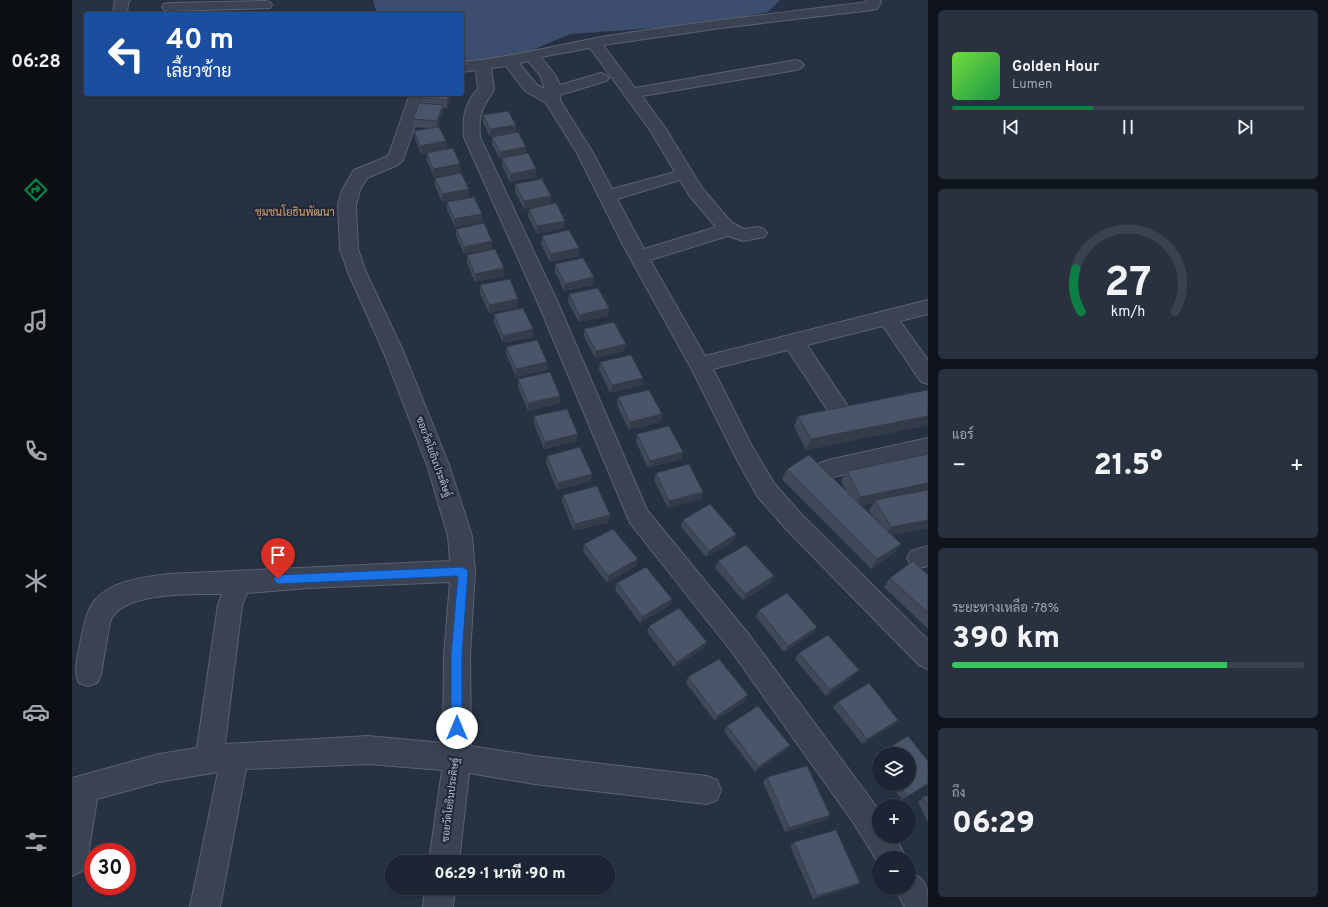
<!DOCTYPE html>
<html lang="th">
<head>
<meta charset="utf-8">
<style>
	body { margin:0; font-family:Overpass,Sarabun,sans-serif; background:#29313f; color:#f1f3f6; height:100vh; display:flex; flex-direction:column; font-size:15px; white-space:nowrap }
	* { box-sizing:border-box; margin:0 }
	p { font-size:13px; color:#a0a5ac }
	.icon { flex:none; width:22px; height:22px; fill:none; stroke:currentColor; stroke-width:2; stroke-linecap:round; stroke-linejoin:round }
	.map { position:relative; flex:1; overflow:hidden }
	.side { display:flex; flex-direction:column; gap:10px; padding:10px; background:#0f141c; width:400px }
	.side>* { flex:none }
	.banner { position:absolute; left:12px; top:12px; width:380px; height:84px; border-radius:4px; box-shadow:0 1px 3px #0004,0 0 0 1px #3a424e; background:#1a4fa0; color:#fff; overflow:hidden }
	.controls { position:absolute; left:800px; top:747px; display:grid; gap:8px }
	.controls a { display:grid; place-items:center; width:44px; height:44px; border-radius:50%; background:#1c2533; box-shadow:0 1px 3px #0004,0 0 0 1px #3a424e; font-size:20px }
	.speed { position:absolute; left:12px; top:843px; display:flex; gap:8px; font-size:20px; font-weight:700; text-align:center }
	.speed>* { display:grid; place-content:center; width:52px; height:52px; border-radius:50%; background:#1c2533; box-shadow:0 1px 3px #0004,0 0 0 1px #3a424e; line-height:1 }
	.speed .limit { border:6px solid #d22; background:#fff; color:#111 }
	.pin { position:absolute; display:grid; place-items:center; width:34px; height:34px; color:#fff; margin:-41px -17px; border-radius:50% 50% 50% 0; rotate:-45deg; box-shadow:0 0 4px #0007 }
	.pin .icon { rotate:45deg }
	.me { position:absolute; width:44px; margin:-22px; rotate:0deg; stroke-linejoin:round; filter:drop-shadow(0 0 3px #0008) }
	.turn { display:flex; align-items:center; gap:14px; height:84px; padding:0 16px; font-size:18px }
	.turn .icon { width:52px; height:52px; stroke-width:2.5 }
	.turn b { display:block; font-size:28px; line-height:34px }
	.big { font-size:30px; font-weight:800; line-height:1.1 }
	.side .tile { flex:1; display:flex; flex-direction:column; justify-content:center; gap:6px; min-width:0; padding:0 14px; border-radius:6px; background:#29313f }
	.side .dial { align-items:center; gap:0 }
	.dial svg { height:104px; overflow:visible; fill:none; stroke:#3a424e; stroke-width:7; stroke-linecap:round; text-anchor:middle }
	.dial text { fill:#f1f3f6; stroke:none }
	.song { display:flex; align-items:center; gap:12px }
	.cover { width:48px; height:48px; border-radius:6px; background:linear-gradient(135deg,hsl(100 70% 55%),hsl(140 70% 35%)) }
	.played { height:4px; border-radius:2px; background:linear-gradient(90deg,#0b8043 40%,#3a424e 40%) }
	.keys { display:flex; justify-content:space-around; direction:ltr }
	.heat { display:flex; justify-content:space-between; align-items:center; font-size:22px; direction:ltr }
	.charge { height:6px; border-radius:3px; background:linear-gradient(90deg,#34c759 78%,#3a424e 0) }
	.trip { position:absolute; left:313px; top:855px; width:230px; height:40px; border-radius:20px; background:#1c2533; box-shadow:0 1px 3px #0004,0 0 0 1px #3a424e; font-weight:800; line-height:40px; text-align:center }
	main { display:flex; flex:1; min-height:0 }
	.menu { display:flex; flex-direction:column; width:72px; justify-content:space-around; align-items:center; background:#0b0f14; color:#a0a5ac }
	.menu .icon { width:28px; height:28px }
	.menu .active { color:#0b8043 }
	.menu b { font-size:18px; color:#f1f3f6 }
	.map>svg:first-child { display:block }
	.water { fill:#3c4d6d }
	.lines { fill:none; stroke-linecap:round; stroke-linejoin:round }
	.minor-casing { stroke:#596170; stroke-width:2 }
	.minor { fill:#3b4353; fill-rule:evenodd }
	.wall { fill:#40495b; fill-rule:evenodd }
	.shaded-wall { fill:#343c4a }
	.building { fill:#4a556a; stroke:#343c4a }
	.route { fill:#1a73e8; stroke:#114b97 }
	.labels { text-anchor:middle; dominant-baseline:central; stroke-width:4; stroke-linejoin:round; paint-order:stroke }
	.street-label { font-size:10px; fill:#b8bfcd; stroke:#1f2839 }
	.neighbourhood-label { font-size:11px; fill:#d9a167; stroke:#1f2839 }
</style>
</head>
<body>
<main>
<nav class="menu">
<b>06:28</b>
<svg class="icon active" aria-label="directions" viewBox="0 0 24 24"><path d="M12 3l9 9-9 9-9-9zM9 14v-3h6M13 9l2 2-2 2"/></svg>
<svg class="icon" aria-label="music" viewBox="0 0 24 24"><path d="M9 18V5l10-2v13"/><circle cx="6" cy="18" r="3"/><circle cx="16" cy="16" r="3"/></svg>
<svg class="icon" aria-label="phone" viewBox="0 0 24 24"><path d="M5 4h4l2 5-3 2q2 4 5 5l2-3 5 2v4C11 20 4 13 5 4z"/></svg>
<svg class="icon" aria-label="climate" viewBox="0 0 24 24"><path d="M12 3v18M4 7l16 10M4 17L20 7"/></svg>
<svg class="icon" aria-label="car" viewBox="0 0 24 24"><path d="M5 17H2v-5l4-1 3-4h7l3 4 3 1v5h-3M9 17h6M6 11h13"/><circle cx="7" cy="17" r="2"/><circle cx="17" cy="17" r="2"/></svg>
<svg class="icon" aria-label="filters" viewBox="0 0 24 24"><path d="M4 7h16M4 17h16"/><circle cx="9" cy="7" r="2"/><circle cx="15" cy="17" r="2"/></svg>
</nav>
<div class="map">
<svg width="856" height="907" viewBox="0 0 856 907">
	<rect width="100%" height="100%" fill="#263144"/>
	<path class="water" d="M301,0H708L696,12L625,25L498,34L446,56L390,62V14H305Z"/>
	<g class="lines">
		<g class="minor-casing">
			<path id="minor" d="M43,0H58L56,3L55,14H41Z
				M794,0H808L809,2L805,9L800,10L649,28L531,45L563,88L724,60L729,62L732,65L729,68L724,70L570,96L594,129L630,188L659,222L672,229L686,227L692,229L695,233L692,237L671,241L656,236L578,260L633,356L856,300V314L828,321L856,360V384L849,382L811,326L735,345L777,408L774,414L766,416L758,414L716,350L641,369L681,448L702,483L730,515L856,640V669L847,665L714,529L686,497L665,460L618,366L552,247L505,153L474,103L453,91L434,66L419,68L422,90C410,107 406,116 408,137L486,303L575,510L678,636L801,802L807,811V836H823L834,858H807V864L781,822L660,652L558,523L466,303L392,137C390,119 393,102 406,89L404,70L390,72V62C441,58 491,43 542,35C626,22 710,13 795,2ZM518,48L578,130L603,172L540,189L521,153L488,100V95L534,81L537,78L534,75L529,73L488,85L483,75L469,57ZM456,61L468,75L473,89L465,85L447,63ZM608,180L617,195L644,227L572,249L545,199Z
				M193,1L198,2L200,5L198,8L97,11L92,10L90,7L92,4L97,3Z
				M338,94H354L331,160L326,165L295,178L288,190L284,205L286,249L294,272L332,353L377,465L400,536L403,571L398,655L399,746L462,756L635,776L645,780L649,790L645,800L635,804L462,784L397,773L387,862H357L370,770L296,764L174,769L148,907H118L146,772L87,782L25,799L15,861L10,871L0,876V778L87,754L125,748L146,605L150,594C123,594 49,591 38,622L29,674L25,683L16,686L7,683C1,670 6,657 8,644C11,630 14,611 23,600C39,581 72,577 95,574L378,561L376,536L355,465L312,353L276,272L268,249L266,205L270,190L282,170L314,157L317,154ZM378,582L372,655L371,743L296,736L153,744L170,605L175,593L237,588Z
				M856,438V456L756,478L748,475L745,469L748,463L756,460Z
				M856,546V566L847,568L839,565L835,558L839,551Z
				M837,871C855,879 856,889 856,907H833L823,888H837Z
				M353,888H383L381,907H351Z"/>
		</g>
		<use href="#minor" class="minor"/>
	</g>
	<path class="wall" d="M380,94L375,108H371V113L366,127L374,141L375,149L349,154L343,139L342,131L357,128L341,127V119L352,103L351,98Z
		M411,115L444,125L443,132L454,147L453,154L464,177L438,182L430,166V159H428L420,144V137H418L411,123Z
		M355,153L388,164V172L362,177L355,161Z
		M363,178L397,197L370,202L363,186Z
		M443,184L479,196L478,204L452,209L443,192Z
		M375,202L410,222L383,227L375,210Z
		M457,209L493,221L492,228L465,234L456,216Z
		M384,229L420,241V249L392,254L384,236Z
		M470,236L507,248L506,256L478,262L469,244Z
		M395,255L432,268V276L403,282L395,263Z
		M483,264L521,285L492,291L483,272Z
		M408,285L446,307L417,313L408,293Z
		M497,294L537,308L536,316L507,322L496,302Z
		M422,314L461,337L431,343L422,322Z
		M512,329L554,344L552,351L523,358L512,336Z
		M434,347L475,362V370L444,377L434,354Z
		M528,362L571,378L569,385L538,393L527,369Z
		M446,379L488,403L456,411L446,387Z
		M856,391V425L734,450L722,426L726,416Z
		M546,397L590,414L588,422L557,430L545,405Z
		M462,416L505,441L472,449L462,424Z
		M565,434L611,452L609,459L576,468L564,442Z
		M856,454L820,536L829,544L822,553L799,569L710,479L715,469L775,492L769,481L775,471ZM802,503L797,510L801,517L789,506Z
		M475,456L519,481L485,490L474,463Z
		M584,473L631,492L629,499L596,508L582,480Z
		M491,495L537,522L502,531L490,502Z
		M611,520L662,541L634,557L609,527Z
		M512,544L564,566L535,583L511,551Z
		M646,561L698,583L671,600L643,568Z
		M856,575V629L812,587L818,578Z
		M545,583L600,599L598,605L568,623L543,590Z
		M687,610L745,627L741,633L712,652L684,617Z
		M577,626L632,648L602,667L575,632Z
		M727,653L783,675L754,696L723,659Z
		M616,677L676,695L673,701L643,721L614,683Z
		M766,702L826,720L821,725L790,744L761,707Z
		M655,726L718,745L714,750L683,772L652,731Z
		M807,754V770L800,761Z
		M856,761V784L830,800L818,784H837Z
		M695,777L758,815L754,820L713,832L691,782Z
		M856,796V822L846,802L851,797Z
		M722,842L788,883L783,886L741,899L718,846Z"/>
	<path class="shaded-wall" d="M377,94H380L375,108V100Z
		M371,105V113L365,129V121Z
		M444,125L443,133L418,137V129Z
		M374,141L375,149L349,154L348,146Z
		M454,147L453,155L428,159V152Z
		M388,164V172L362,177L361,169Z
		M464,169V177L438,182V174Z
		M397,189V197L370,202V194Z
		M479,196L478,204L452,209V201Z
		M410,214V222L383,227L382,219Z
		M493,221L492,228L465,234V226Z
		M420,241V249L392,254V247Z
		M507,248L506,256L478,262L479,254Z
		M432,268V276L403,282V274Z
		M522,277L521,285L492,291L493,284Z
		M446,299V307L417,313V305Z
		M537,308L536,316L507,322V315Z
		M461,329V337L431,343V336Z
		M554,344L552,351L523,358L524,351Z
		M475,362V370L444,377V369Z
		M571,378L569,385L538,393L540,385Z
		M488,396V403L456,411V403Z
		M590,414L588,422L557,430L558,422Z
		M856,416V425L734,450L739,439Z
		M506,434L505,441L472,449L473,442Z
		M611,452L609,459L576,468L578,461Z
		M520,474L519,481L485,490L486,483Z
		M856,483V492L803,500L802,503L783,507L789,497Z
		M631,492L629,499L596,508L597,501Z
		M538,515L537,522L502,531L503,524Z
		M856,520V528L812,537L819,527Z
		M664,534L662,541L634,557L637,551Z
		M829,544L822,553L799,569L805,559Z
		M566,559L564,566L535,583L536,576Z
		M702,576L698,583L671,600L673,594Z
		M600,599L598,605L568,623L570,617Z
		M745,627L741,633L712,652L716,646Z
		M635,642L632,648L602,667L605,662Z
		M787,670L783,675L754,696L758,690Z
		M676,695L673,701L643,721L645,716Z
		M826,720L821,725L790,744L795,739Z
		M718,745L714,750L683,772L686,767Z
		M856,783V784L830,800L836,796Z
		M758,815L754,820L713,832L717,828Z
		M788,883L783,886L741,899L745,896Z"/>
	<path class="building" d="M352,94H377L375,100L351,98Z
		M347,103L371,105L365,121L341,119Z
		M436,111L444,125L418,129L411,115Z
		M367,127L374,141L348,146L342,131Z
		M446,132L454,147L428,152L420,137Z
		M381,148L388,164L361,169L355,153Z
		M456,153L464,169L438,174L430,158Z
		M389,173L397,189L370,194L363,178Z
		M470,179L479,196L452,201L443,184Z
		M402,197L410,214L382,219L375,202Z
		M484,203L493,221L465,226L457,209Z
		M412,223L420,241L392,247L384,229Z
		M497,230L507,248L479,254L470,236Z
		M423,249L432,268L403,274L395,255Z
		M511,258L522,277L493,284L483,264Z
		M438,279L446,299L417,305L408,285Z
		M526,288L537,308L507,315L497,294Z
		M451,308L461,329L431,336L422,314Z
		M542,322L554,344L524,351L512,329Z
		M465,340L475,362L444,369L434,347Z
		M559,355L571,378L540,385L528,362Z
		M478,372L488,396L456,403L446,379Z
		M577,390L590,414L558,422L546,397Z
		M855,390L856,391V416L739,439L726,416Z
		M495,409L506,434L473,442L462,416Z
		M597,426L611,452L578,461L565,434Z
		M508,447L520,474L486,483L475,456Z
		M856,454V483L789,497L775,471Z
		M737,455L829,544L805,559L715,469Z
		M617,464L631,492L597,501L584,473Z
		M525,486L538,515L503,524L491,495Z
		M856,490V520L819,527L803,500Z
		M638,504L664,534L637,551L611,520Z
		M541,529L566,559L536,576L512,544Z
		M674,545L702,576L673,594L646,561Z
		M841,561L856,575V613L818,578Z
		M574,567L600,599L570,617L545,583Z
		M715,593L745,627L716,646L687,610Z
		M607,608L635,642L605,662L577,626Z
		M756,635L787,670L758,690L727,653Z
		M647,659L676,695L645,716L616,677Z
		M797,683L826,720L795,739L766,702Z
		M686,706L718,745L686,767L655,726Z
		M836,736L856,761V783L836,796L826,784H837V754H807Z
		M807,754V759L805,756Z
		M735,766L758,815L717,828L695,777Z
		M856,796V806L851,797Z
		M764,830L788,883L745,896L722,842Z"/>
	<path class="route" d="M391,567L396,571L390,655V728L389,732L385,734L381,732L379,728V655L386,576L206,584L201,579L206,575Z"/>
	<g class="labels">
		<g class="street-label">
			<text transform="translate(361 457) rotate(70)">ซอยวัดโยธินประดิษฐ์</text>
			<text transform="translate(379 800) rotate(-83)">ซอยวัดโยธินประดิษฐ์</text>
		</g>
		<g class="neighbourhood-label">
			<text x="223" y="213">ชุมชนโยธินพัฒนา</text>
		</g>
	</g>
</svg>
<div class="controls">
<a><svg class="icon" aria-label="layers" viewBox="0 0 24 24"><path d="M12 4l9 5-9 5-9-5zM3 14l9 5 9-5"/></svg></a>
<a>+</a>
<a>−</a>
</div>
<div class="speed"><div class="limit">30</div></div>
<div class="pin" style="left:206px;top:579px;background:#d93025"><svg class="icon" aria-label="arrive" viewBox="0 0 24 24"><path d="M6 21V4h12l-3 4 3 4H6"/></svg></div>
<svg class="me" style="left:385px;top:728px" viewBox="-20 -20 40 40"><circle r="19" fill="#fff"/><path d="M0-13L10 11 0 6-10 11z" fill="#1a73e8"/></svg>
<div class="trip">06:29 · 1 นาที · 90 m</div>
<div class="banner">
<div class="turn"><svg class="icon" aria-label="left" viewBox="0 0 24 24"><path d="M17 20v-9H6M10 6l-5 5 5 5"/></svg><div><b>40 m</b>เลี้ยวซ้าย</div></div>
</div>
</div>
<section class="side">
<div class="tile">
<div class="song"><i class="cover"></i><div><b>Golden Hour</b><p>Lumen</p></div></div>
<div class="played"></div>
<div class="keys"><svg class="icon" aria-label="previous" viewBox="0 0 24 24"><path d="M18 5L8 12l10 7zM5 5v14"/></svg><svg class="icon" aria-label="pause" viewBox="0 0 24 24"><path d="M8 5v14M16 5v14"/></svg><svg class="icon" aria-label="next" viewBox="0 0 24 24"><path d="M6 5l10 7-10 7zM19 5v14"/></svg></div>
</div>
<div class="tile dial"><svg viewBox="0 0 100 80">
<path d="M14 69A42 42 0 1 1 86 69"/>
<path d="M14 69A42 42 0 0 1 10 36" stroke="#0b8043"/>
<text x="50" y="56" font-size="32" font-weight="700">27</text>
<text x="50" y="72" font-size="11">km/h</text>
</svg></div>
<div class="tile"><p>แอร์</p>
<div class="heat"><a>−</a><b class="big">21.5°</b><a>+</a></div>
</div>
<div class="tile"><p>ระยะทางเหลือ · 78%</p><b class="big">390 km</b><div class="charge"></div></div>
<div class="tile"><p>ถึง</p><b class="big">06:29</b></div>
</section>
</main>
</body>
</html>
